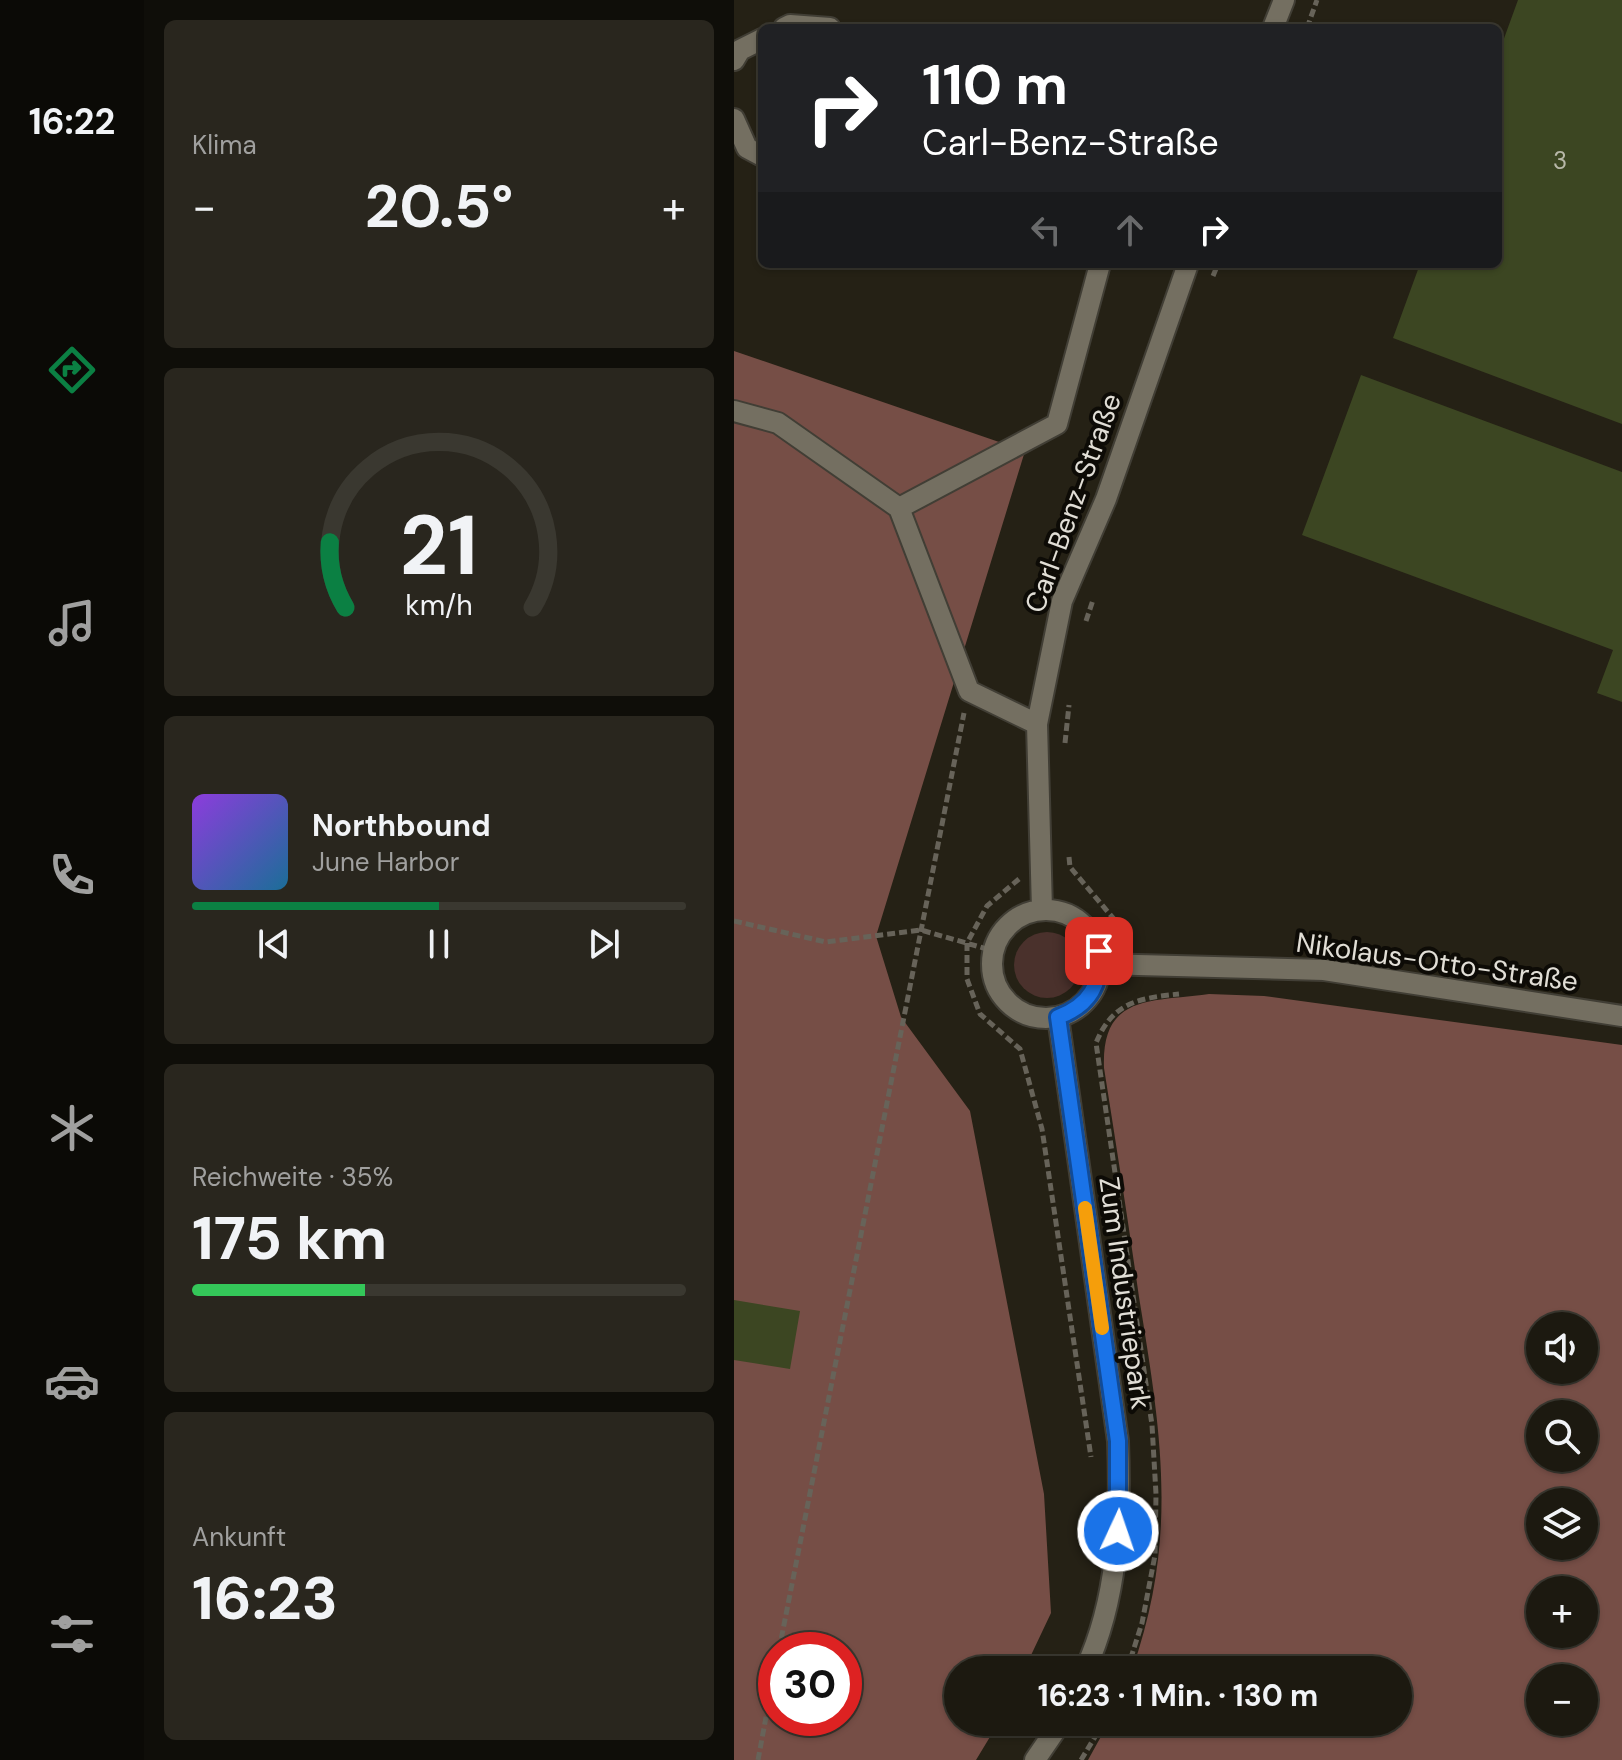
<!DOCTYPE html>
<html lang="de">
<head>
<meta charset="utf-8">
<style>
	body { margin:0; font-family:"DM Sans",sans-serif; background:#29261e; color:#f1f3f6; height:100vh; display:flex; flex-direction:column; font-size:30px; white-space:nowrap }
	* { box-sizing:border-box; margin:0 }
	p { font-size:26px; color:#a0a09f }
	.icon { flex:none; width:44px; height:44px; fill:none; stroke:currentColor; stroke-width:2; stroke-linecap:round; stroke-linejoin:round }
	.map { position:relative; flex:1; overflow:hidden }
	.details { display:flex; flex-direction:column; gap:20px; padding:20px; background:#0f0e09; width:590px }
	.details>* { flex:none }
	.banner { position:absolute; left:24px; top:24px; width:744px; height:244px; border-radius:12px; box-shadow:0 2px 6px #0004,0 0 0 2px #3a3830; background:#202124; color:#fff; overflow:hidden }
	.tools { position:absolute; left:792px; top:1312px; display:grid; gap:16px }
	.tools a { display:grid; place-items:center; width:72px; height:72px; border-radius:50%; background:#1c1910; box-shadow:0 2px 6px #0004,0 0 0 2px #3a3830; font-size:40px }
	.speed { position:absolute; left:24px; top:1632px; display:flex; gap:16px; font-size:40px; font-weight:700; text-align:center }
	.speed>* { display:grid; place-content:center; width:104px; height:104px; border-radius:50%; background:#1c1910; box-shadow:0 2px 6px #0004,0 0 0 2px #3a3830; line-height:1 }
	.speed .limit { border:12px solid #d22; background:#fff; color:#111 }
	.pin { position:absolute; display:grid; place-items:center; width:68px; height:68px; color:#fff; margin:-34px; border-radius:16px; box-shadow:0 4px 12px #0006 }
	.me { position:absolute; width:88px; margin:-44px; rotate:3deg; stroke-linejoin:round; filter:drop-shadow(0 0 6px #0008) }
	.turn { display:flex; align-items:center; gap:28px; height:168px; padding:0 32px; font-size:36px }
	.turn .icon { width:104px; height:104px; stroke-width:2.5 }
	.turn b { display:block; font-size:56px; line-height:68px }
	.lanes { display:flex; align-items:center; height:76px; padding:0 32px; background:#0003; justify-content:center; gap:40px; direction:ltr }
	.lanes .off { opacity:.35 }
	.big { font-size:60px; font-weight:700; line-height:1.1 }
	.details .tile { flex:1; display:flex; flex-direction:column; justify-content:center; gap:12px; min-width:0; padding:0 28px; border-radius:12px; background:#29261e }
	.details .dial { align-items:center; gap:0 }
	.dial svg { height:208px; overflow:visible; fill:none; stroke:#3a3830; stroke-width:7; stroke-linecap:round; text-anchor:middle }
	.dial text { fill:#f1f3f6; stroke:none }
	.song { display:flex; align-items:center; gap:24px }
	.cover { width:96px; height:96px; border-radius:12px; background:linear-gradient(135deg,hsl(270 70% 55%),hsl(200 70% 35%)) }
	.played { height:8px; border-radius:4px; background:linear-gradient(90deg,#0b8043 50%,#3a3830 50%) }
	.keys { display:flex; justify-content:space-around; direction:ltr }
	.heat { display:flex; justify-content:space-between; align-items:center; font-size:44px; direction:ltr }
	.charge { height:12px; border-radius:6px; background:linear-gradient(90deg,#34c759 35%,#3a3830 0) }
	.trip { position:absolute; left:210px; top:1656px; width:468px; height:80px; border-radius:40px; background:#1c1910; box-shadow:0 2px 6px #0004,0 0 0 2px #3a3830; font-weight:700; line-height:80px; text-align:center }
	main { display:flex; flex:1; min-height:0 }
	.dock { display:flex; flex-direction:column; width:144px; justify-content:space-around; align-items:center; background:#0b0a06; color:#a0a09f }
	.dock .icon { width:56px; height:56px }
	.dock .current { color:#0b8043 }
	.dock b { font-size:36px; color:#f1f3f6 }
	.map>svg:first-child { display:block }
	.green { fill:#4a312c }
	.forest { fill:#764e46; fill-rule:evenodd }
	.building { fill:#3c4622 }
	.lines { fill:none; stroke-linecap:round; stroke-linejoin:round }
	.minor-casing { stroke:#413e35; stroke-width:24 }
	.path { stroke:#676359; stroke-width:5; stroke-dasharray:8 4; stroke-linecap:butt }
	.minor { stroke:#746f61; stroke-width:20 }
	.route-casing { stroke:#114b97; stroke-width:20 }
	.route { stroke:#1a73e8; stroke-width:14 }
	.slow { stroke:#f59e0b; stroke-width:14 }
	.labels { text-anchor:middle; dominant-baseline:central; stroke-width:8; stroke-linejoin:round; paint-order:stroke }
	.number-label { font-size:24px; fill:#b8b8a9 }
	.street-label { font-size:28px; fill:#e1ded6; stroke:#0d0b06 }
</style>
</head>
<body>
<main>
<nav class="dock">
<b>16:22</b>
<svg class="icon current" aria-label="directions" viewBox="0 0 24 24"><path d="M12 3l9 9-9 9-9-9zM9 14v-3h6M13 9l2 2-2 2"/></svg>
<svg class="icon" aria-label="music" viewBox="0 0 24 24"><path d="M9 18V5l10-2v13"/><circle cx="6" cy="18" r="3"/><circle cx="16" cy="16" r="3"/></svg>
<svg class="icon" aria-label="phone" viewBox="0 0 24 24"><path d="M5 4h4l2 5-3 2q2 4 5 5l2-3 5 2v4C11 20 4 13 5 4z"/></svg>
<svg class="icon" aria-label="climate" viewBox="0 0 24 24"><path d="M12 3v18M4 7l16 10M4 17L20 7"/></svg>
<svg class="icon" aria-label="car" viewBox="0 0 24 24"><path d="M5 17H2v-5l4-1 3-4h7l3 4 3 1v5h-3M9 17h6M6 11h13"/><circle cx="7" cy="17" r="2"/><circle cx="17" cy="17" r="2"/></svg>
<svg class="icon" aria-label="filters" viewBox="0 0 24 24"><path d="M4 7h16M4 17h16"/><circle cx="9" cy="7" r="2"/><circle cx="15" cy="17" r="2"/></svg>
</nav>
<section class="details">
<div class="tile"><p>Klima</p>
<div class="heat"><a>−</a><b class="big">20.5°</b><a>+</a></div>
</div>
<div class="tile dial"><svg viewBox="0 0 100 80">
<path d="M14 69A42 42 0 1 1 86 69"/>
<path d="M14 69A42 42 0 0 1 8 44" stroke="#0b8043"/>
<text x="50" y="56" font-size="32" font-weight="700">21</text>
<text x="50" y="72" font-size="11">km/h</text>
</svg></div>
<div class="tile">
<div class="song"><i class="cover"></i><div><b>Northbound</b><p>June Harbor</p></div></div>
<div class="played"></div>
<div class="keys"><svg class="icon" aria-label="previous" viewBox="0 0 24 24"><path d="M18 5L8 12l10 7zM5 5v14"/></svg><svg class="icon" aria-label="pause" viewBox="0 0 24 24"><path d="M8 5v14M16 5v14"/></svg><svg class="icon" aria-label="next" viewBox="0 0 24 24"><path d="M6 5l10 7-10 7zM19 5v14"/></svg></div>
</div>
<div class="tile"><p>Reichweite · 35%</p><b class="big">175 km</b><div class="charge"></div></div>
<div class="tile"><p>Ankunft</p><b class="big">16:23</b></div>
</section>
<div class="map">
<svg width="888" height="1760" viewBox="0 0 888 1760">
	<rect width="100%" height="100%" fill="#252115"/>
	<path class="green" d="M280 965a33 33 0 1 1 66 0a33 33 0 1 1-66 0Z"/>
	<path class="forest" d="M0,351L291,451L142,936L167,1017L236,1111L310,1494L317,1613L290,1670H224V1722H265L242,1760H0ZM42,1650H110V1718H42Z
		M475,994L530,996L888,1045V1760H354L375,1722H664V1670H398C445,1536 427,1432 405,1297C394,1220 382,1144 370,1068C367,994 417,1002 475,994ZM806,1326H850V1370H806ZM806,1414H850V1458H806ZM806,1502H850V1546H806ZM806,1590H850V1634H806ZM806,1678H850V1722H806Z"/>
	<path class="building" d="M784,0H888V424L659,338L686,264H764V55Z
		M627,375L888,472V702L863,693L879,650L568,535Z
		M0,1300L66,1311L56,1369L0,1360Z"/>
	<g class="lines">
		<g class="minor-casing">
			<path id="minor" d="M50,28L56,25L96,28
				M539,28L550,0
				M0,60L6,50L28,39
				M0,119L13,148L28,156
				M0,411L44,423L165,508L235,691L303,724
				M165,508L323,424L366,264
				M308,910L303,724L328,601L372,499L454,264
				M258 964a54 54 0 1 1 108 0a54 54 0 1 1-108 0Z
				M366,964L590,970L888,1016
				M324,1017L384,1441C387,1519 384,1599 351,1670
				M301,1760L327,1722"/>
		</g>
		<path class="path" d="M573,28L583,0
			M479,276L484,264
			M352,621L359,600
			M331,743L335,705
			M335,857L336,867L390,931L392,942
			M285,879L253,906L233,943V979L246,1014L286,1049L308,1129L357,1457
			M0,921L92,942L187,930L260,951
			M45,1650L230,713
			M393,1670L408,1623L421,1555L422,1494L418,1425L362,1043C378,1003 404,998 445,994
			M24,1760L42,1664
			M347,1760L370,1722"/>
		<use href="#minor" class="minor"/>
	</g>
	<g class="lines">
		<g class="route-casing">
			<path id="route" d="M365,951C368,984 355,1006 324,1017L384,1441V1531"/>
		</g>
		<use href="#route" class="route"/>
		<path class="slow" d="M351,1208L368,1328"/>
	</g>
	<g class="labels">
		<g class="number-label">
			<text x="826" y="160">3</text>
		</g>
		<g class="street-label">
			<text transform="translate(339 503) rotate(-70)">Carl-Benz-Straße</text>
			<text transform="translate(703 962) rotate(8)">Nikolaus-Otto-Straße</text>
			<text transform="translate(391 1293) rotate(82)">Zum Industriepark</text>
		</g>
	</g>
</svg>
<div class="tools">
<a><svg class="icon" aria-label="sound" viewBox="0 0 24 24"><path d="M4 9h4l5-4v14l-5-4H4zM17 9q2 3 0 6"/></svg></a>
<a><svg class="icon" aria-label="search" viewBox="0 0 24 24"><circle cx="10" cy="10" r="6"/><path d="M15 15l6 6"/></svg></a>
<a><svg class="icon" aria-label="layers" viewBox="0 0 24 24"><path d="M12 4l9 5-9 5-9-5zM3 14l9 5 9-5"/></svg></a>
<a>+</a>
<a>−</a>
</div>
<div class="speed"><div class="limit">30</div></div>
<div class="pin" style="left:365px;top:951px;background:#d93025"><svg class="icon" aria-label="arrive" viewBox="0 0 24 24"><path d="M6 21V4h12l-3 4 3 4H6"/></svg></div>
<svg class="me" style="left:384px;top:1531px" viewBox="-20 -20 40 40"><circle r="17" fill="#1a73e8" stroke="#fff" stroke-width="3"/><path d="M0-11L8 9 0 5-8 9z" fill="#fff"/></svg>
<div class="trip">16:23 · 1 Min. · 130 m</div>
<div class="banner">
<div class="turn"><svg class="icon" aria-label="right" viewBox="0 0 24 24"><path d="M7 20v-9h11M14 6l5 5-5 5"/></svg><div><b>110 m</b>Carl-Benz-Straße</div></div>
<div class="lanes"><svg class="icon off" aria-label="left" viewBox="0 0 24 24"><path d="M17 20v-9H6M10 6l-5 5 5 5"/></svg><svg class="icon off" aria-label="ahead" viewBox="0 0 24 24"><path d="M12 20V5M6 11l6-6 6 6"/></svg><svg class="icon" aria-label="right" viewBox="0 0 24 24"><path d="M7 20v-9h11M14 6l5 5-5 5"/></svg></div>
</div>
</div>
</main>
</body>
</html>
